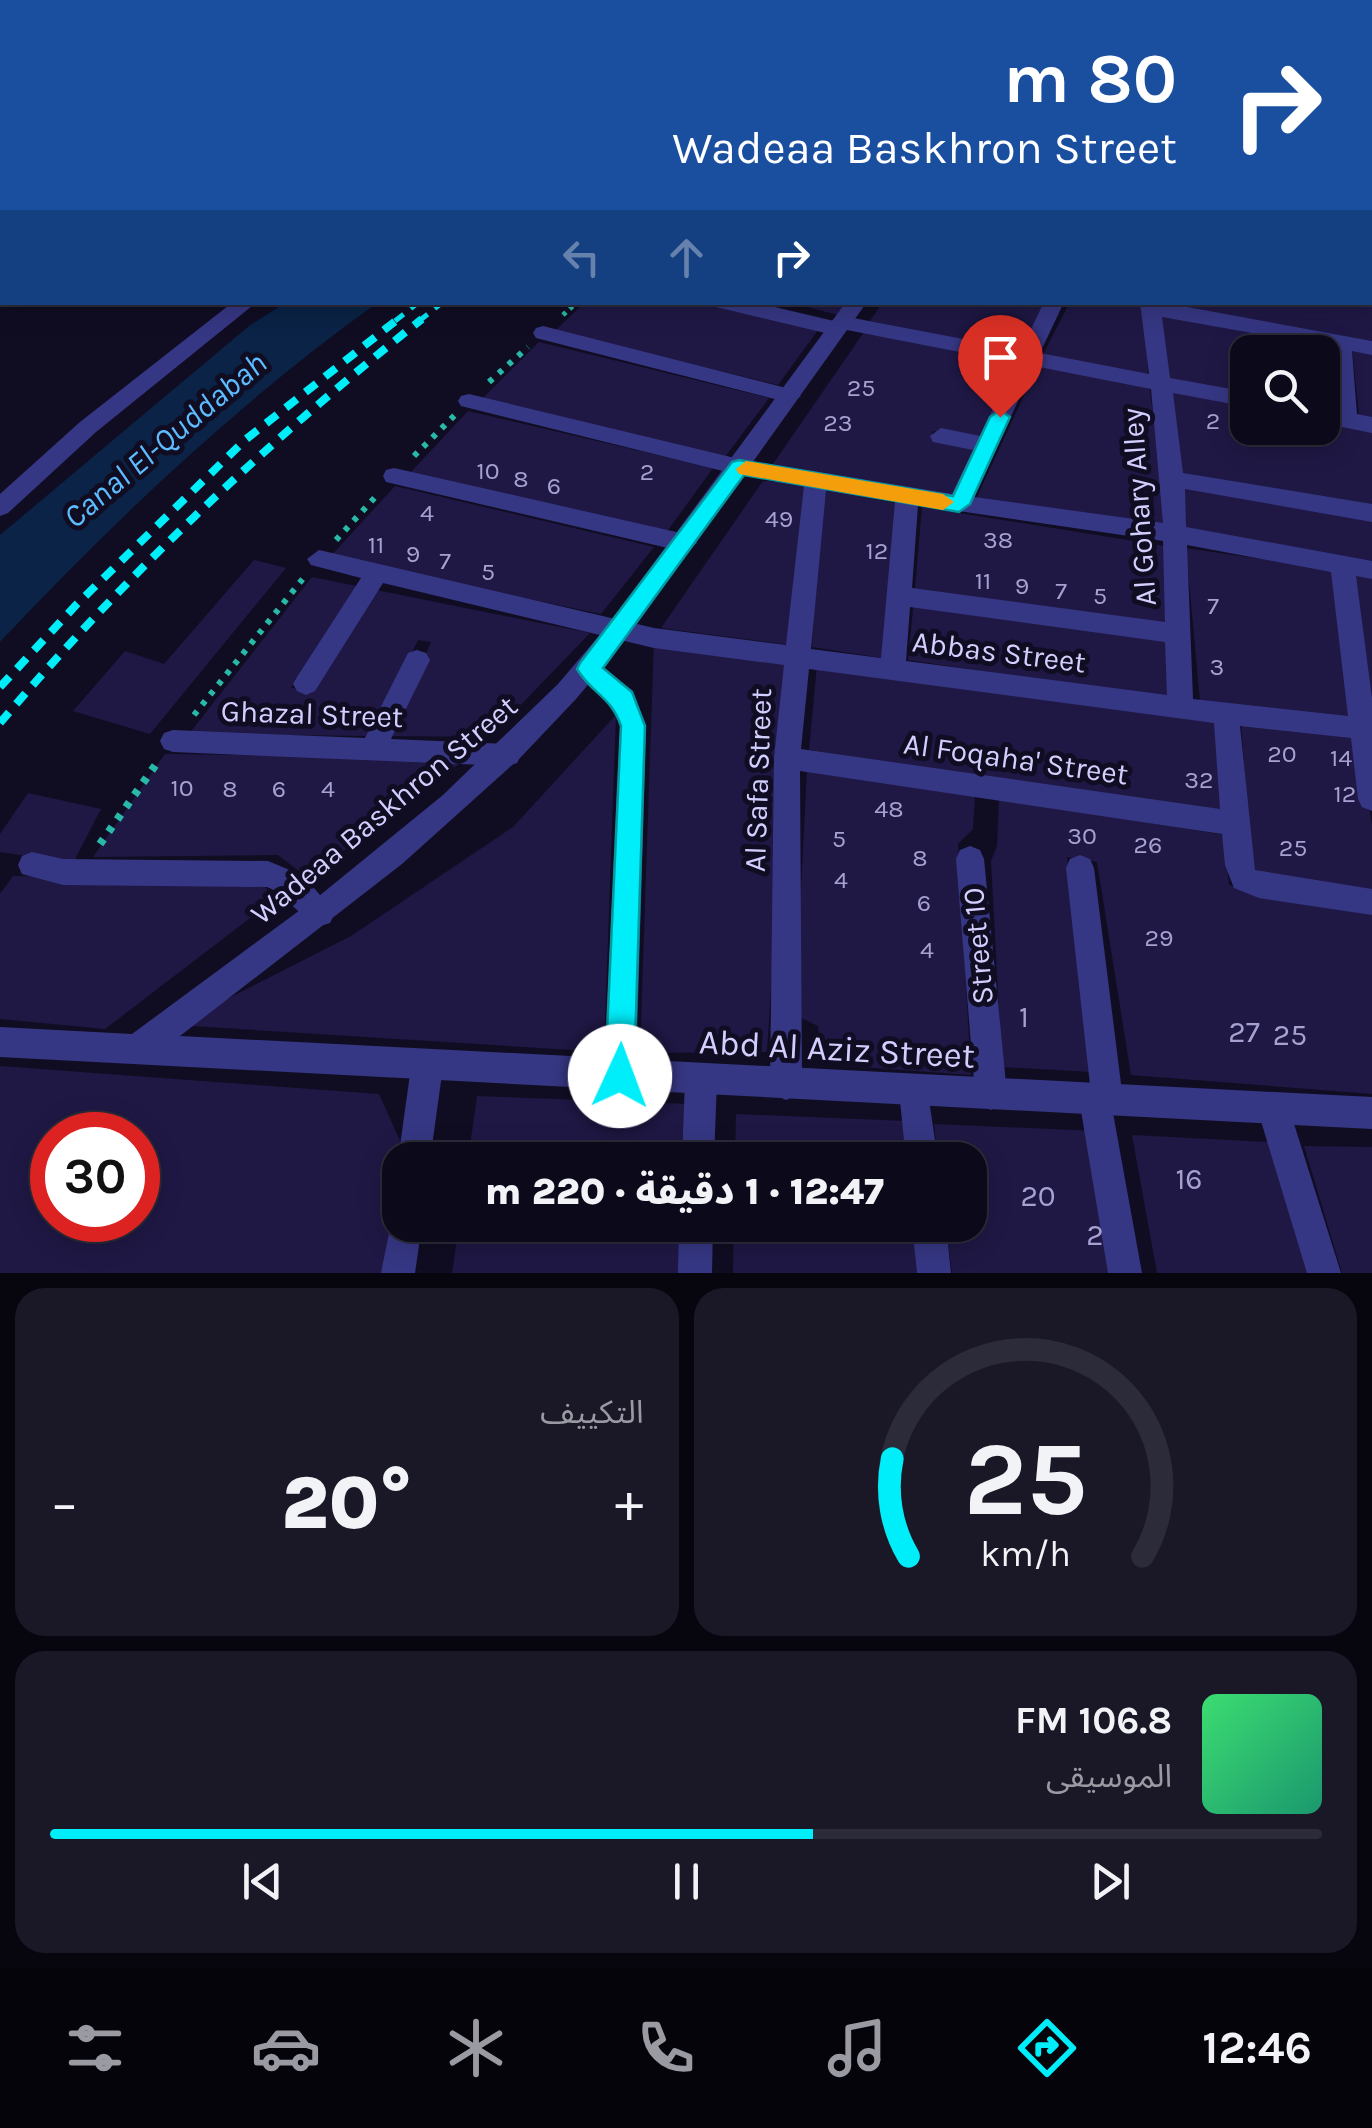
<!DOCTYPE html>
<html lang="ar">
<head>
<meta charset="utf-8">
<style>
	body { margin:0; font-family:Karla,"Noto Sans Arabic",sans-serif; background:#1a1827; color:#f1f3f6; direction:rtl; height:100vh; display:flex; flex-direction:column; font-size:38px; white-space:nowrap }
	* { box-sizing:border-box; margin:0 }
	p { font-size:32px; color:#9a9aa2 }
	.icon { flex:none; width:55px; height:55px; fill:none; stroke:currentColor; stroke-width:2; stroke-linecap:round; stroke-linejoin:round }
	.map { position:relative; height:1273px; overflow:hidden; direction:ltr }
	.sheet { display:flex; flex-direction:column; gap:15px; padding:15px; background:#07060e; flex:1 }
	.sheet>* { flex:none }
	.guide { position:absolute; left:0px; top:0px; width:1372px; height:305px; box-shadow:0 5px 25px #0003,0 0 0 2px #2c2b39; direction:rtl; background:#1a4fa0; color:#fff; overflow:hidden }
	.tools { position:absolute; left:1230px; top:335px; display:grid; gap:20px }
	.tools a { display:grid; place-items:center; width:110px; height:110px; border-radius:20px; background:#0c0a1a; box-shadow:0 5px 25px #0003,0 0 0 2px #2c2b39; font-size:50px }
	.speed { position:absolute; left:30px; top:1112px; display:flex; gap:20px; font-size:50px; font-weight:700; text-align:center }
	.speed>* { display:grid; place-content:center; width:130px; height:130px; border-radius:50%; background:#0c0a1a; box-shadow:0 5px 25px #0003,0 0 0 2px #2c2b39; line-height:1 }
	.speed .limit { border:15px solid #d22; background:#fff; color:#111 }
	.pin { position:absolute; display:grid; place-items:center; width:85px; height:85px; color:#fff; margin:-102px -42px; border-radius:50% 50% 50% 0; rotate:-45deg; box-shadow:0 0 10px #0007 }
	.pin .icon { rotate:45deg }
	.me { position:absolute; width:110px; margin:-55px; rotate:2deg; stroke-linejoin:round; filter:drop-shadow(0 0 8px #0008) }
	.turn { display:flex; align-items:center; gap:35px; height:210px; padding:0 30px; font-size:45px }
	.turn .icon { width:130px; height:130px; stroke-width:2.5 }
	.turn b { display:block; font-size:70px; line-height:85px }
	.lanes { display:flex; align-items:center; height:95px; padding:0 30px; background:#0003; justify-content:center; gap:50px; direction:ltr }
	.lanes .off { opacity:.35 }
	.big { font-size:75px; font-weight:800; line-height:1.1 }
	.sheet .tile { flex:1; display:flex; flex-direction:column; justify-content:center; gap:15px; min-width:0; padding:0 35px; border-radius:30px; background:#1a1827 }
	.sheet .dial { align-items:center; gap:0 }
	.dial svg { height:260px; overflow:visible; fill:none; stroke:#2c2b39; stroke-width:7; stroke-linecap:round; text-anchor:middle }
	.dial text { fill:#f1f3f6; stroke:none }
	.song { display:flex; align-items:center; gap:30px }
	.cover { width:120px; height:120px; border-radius:15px; background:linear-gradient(135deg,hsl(140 70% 55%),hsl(160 70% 35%)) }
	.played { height:10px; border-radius:5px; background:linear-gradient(90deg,#00edfa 60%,#2c2b39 60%) }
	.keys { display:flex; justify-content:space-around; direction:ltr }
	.heat { display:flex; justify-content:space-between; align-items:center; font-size:55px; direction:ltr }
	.sheet .tiles { flex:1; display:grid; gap:15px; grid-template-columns:1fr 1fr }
	.tile:last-child { grid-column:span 2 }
	.trip { position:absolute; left:382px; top:1142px; width:605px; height:100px; border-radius:30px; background:#0c0a1a; box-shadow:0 5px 25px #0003,0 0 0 2px #2c2b39; font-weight:800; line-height:100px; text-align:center; direction:rtl }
	.tabs { display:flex; height:160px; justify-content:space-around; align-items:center; background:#05040a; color:#9a9aa2 }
	.tabs .icon { width:70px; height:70px }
	.tabs .on { color:#00edfa }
	.tabs b { font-size:45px; color:#f1f3f6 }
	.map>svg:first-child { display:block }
	.water { fill:#0a2346 }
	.building { fill:#1f1845; fill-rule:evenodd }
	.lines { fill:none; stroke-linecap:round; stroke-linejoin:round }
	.path-far2 { stroke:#29b9a9; stroke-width:5; stroke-dasharray:4 5; stroke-linecap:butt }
	.path-far1 { stroke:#29b9a9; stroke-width:6; stroke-dasharray:5 8; stroke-linecap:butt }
	.path { stroke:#29b9a9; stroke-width:8; stroke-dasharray:6 9; stroke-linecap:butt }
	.minor { fill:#363784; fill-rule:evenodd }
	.tertiary { fill:#363784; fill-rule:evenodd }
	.secondary { fill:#666aff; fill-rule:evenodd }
	.rail-far1 { stroke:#00edfa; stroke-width:5; stroke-dasharray:11 9; stroke-linecap:butt }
	.rail { stroke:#00edfa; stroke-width:8; stroke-dasharray:14 11; stroke-linecap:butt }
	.route { fill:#00edfa; stroke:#009aa2; stroke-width:2.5 }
	.slow { fill:#f59e0b }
	.labels { text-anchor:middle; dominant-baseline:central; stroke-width:10; stroke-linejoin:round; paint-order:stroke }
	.number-label { font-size:25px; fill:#a5a1d0 }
	.street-label { font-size:30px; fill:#d2cfff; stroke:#100d23 }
	.near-number-label { font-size:30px; fill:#a5a1d0 }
	.water-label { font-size:32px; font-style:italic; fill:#5dbcff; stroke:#100d23 }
	.near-street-label { font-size:35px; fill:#d2cfff; stroke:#100d23 }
</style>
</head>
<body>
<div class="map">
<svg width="1372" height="1273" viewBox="0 0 1372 1273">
	<rect width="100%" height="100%" fill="#100d23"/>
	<path class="water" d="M285,303H377C239,402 117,518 0,642V535L249,326Z"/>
	<path class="building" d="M585,302H721L821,326L778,385L555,331Z
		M788,302H846L838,315Z
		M883,302H1049L1024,352L870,321Z
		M1070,302H1144L1148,374L1042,356Z
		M1168,302H1372V341L1168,304Z
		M1157,313L1329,345L1339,412L1322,409V352H1248V394L1164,377Z
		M864,332L1018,365L983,439L933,431L931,437L979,448L955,499L771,467Z
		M539,342L769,398L725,457L483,398Z
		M1352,348L1372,352V418L1359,415Z
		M1038,365L1149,383L1168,529L975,501Z
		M1163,385L1248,402V428H1322V417L1372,427V506L1182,474Z
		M468,411L713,468L666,533L410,473Z
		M763,481L805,482L790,645L661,628Z
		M1176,482L1372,516V564L1183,532Z
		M395,486L654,547L601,614L330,557Z
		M821,488L900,504L889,659L812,647Z
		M922,507L1165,546L1171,627L915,589Z
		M1186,548L1333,570L1357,721L1200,701Z
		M254,560L286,568L150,734L73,711L125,651L164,664Z
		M1347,573L1372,577V708Z
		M312,577L361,587L291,688L315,690L376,590L590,633L490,737L391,736L431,642L418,640L371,736L189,734Z
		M914,600L1170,635L1173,699L908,660Z
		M654,639L791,663L767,1052L640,1053Z
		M817,665L1220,718L1226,815L809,750Z
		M616,715L604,1052L176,1025L351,936L513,827Z
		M1241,723L1358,739L1372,825V892L1252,870Z
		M165,754L467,758L308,878L278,855L93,857Z
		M807,768L975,795L973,829L958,844L971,1075L821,1064L818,1026L795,1015Z
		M28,793L101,809L73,863L0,852V834Z
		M999,798L1224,835L1229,885L1372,913V1094L1131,1075L1097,862L1067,857L1091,1072L1002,1067L991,861L997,846Z
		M13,876L259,880L275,899L105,1029L0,1019V894Z
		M0,1066L379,1094L401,1143L386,1273H0ZM52,1135H138V1220H52Z
		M477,1096L691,1104L689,1160H468Z
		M736,1114L905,1121L908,1160H735Z
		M934,1124L1096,1131L1121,1273H952L946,1225H970V1160H938Z
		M1132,1135L1268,1142L1309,1273H1157Z
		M1304,1146L1372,1147V1273H1342Z
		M459,1225H687L686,1273H452Z
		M734,1225H913L917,1273H733Z"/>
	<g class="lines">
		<path class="path-far2" d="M563,315L577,302"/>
		<path class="path-far1" d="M489,382L528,347
			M414,456L455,415
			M336,540L378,494
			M194,715L305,576"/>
		<path class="path" d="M100,844L159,760"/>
		<path class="minor" d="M414,0H434L436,2H416Z
			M711,0H730L732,2H713Z
			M1269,0H1293L1295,2H1271Z
			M1342,0H1358L1359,2H1343Z
			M1370,24L1372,25V37L1370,36Z
			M1370,62H1372V73H1370Z
			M1370,94H1372V105H1370Z
			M1370,147H1372V157H1370Z
			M2,189V202L0,203V190Z
			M1370,214H1372V226H1370Z
			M233,302H257L96,432L8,513L0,516V494L80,422Z
			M713,302H753L834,321L843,316L1021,350L1044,302H1064L1040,353L1149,374L1140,302H1160L1372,341V355L1352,351L1357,414L1372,417V433L1322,423V408L1335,410L1331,347L1162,317L1170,378L1248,392V407L1173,393L1183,473L1372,504V522L1185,489L1186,527L1372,561V579L1356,576L1372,698V811L1362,807L1358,799L1351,738L1240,726L1255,870L1372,889V915L1259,898L1234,888L1225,865L1222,834L800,771L802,1084L797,1095L786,1100L775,1095L770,1084L774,758L784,665L654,648L383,583L315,691L306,695L297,691L293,684L297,677L361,578L311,565L307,559L319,550L654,628L786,645L804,486L739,475L469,408L461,406L458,401L461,396L469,394L739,459L952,494L973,450L933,442L930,436L941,428L980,436L1015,363L847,330L838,336L716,307ZM1034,366L1151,389L1163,523L974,497ZM826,490L895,502L881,658L811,649ZM918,505L1163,541L1165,622L912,588ZM1187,545L1331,572L1348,716L1193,699ZM910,607L1165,642L1167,695L906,661ZM809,669L1214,723L1220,809L801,749Z
			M543,326L790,389L801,396L790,403L536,338L533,333L536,328Z
			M394,468L685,534L697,543L685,552L386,482L383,476L386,470Z
			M417,650L426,653L430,660L391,739L508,744L517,747L521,755L517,763L508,766L173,752L164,749L160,741L164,733L173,730L365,738L408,653Z
			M588,659L632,690L646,725L636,1076L631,1087L620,1092L609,1087L604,1076L620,725L612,704L575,669L579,662Z
			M970,846L980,850L984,859L1007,1094L1002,1105L991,1110L980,1105L975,1094L956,859L960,850Z
			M32,852L63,859L268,861L304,876L335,913L330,923L320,926C299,918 289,896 267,887L63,885L22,874L18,865L22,856Z
			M1080,855L1090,859L1094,868L1123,1100L1113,1113L1142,1273H1108L1079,1099L1084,1088L1090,1085L1066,868L1070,859Z
			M427,1051L438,1056L443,1067L430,1160H400V1166L398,1160L411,1067L416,1056Z
			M701,1064L712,1069L717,1080L714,1160H682L685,1080L690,1069Z
			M915,1075L926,1080L938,1160H906L899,1091L904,1080Z
			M1273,1092L1284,1097L1289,1108L1341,1273H1307L1257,1108L1262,1097Z
			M400,1210V1225H422L415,1273H381L393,1213Z
			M679,1225H713L712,1273H678Z
			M912,1225H946L951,1273H917Z"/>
		<path class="tertiary" d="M846,302H867L627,638L576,699L521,757L402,864L180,1036L1372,1097V1129L0,1057V1027L132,1034L319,896L443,795L558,684L609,624Z"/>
		<path class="secondary" d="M0,154H2V164H0Z"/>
		<path class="rail-far1" d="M892,2L896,0
			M395,321L419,302
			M419,321L443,302"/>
		<path class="rail" d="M0,687L76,605L245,440L398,319
			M0,723C127,573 268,441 422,319"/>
	</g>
	<path class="route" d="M1000,410L1010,417L970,504L959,512L744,475L603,668L632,692L645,726L634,1076L630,1086L620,1091L610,1086L605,1076L621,726C611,696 591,693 577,669L580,663L732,462L739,460L953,496L990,417Z"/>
	<path class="slow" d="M746,461L943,494L954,502L943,510L739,474L736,469Z"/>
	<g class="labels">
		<g class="number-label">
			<text x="861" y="387">25</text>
			<text x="1213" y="420">2</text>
			<text x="838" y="422">23</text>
			<text x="488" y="470">10</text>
			<text x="647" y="471">2</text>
			<text x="521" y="478">8</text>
			<text x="554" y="485">6</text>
			<text x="427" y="512">4</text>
			<text x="779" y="518">49</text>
			<text x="998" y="539">38</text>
			<text x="376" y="544">11</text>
			<text x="877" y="550">12</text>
			<text x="413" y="553">9</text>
			<text x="445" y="560">7</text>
			<text x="488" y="571">5</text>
			<text x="983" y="580">11</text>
			<text x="1022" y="585">9</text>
			<text x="1061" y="590">7</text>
			<text x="1100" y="595">5</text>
			<text x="1213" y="605">7</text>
			<text x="1217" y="666">3</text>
			<text x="1282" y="753">20</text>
			<text x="1341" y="757">14</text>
			<text x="1199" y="779">32</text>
			<text x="182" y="787">10</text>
			<text x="230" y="788">8</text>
			<text x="279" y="788">6</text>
			<text x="328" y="788">4</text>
			<text x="1345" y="793">12</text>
			<text x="889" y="808">48</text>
			<text x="1082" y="835">30</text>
			<text x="839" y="838">5</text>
			<text x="1148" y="844">26</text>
			<text x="1293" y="847">25</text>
			<text x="920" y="857">8</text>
			<text x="841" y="879">4</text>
			<text x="924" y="902">6</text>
			<text x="1159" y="937">29</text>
			<text x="927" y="949">4</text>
		</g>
		<g class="street-label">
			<text transform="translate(1139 507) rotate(-94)">Al Gohary Alley</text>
			<text transform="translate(999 652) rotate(7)">Abbas Street</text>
			<text transform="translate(312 714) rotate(2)">Ghazal Street</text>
			<text transform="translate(1016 759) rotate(8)">Al Foqaha' Street</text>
			<text transform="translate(758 780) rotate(-88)">Al Safa Street</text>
			<text transform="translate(384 810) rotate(-40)">Wadeaa Baskhron Street</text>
			<text transform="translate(978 946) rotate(-95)">Street 10</text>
		</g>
		<g class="near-number-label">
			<text x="1024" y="1017">1</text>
			<text x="1244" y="1032">27</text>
			<text x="1290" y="1035">25</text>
			<text x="1189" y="1179">16</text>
			<text x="1038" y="1196">20</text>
			<text x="1095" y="1235">2</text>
		</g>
		<g class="water-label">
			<text transform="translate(165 440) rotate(-40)">Canal El-Quddabah</text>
		</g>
		<g class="near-street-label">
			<text transform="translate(837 1049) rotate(3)">Abd Al Aziz Street</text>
		</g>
	</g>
</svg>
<div class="tools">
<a><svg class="icon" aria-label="search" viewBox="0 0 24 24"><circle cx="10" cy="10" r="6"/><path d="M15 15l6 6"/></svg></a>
</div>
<div class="speed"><div class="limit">30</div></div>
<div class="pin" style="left:1000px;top:417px;background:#d93025"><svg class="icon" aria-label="arrive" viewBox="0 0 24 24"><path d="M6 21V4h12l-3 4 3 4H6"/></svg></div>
<svg class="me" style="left:620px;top:1076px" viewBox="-20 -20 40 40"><circle r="19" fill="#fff"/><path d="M0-13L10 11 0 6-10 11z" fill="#00edfa"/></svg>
<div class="trip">12:47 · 1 دقيقة · 220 m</div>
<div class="guide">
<div class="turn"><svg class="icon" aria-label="right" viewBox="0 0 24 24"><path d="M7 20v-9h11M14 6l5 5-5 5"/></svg><div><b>80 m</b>Wadeaa Baskhron Street</div></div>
<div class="lanes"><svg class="icon off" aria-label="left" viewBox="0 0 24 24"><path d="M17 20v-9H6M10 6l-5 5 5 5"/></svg><svg class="icon off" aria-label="ahead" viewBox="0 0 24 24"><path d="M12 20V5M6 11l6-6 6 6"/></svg><svg class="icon" aria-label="right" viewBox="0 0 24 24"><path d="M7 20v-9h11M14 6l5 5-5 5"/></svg></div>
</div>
</div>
<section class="sheet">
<div class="tiles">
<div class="tile dial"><svg viewBox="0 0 100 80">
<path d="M14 69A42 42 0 1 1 86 69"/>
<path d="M14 69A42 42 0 0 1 9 39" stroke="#00edfa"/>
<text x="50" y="56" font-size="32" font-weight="700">25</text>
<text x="50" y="72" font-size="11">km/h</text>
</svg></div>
<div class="tile"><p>التكييف</p>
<div class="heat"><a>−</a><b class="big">20°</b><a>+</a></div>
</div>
<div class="tile">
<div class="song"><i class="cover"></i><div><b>106.8 FM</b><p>الموسيقى</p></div></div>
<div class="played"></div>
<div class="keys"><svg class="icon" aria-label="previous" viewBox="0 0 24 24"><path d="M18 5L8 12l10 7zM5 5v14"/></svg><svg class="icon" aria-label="pause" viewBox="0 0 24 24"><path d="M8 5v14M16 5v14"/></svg><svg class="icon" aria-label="next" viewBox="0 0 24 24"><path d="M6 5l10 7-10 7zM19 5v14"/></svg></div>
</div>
</div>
</section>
<nav class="tabs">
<b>12:46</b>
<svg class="icon on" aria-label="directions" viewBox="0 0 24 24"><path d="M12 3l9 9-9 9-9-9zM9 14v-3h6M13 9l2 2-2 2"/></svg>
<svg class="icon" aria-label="music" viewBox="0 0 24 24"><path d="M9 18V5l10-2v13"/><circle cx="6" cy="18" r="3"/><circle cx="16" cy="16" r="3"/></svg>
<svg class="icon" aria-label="phone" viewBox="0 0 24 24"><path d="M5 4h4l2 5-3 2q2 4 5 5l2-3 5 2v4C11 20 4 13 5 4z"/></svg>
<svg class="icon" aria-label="climate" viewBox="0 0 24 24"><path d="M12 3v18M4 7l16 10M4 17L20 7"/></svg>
<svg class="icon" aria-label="car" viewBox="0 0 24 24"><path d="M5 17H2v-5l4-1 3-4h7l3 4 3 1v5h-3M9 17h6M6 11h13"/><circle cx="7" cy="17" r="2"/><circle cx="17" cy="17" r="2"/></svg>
<svg class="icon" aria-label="filters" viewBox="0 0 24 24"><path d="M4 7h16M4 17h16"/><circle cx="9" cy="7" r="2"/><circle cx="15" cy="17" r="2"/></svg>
</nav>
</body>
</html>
